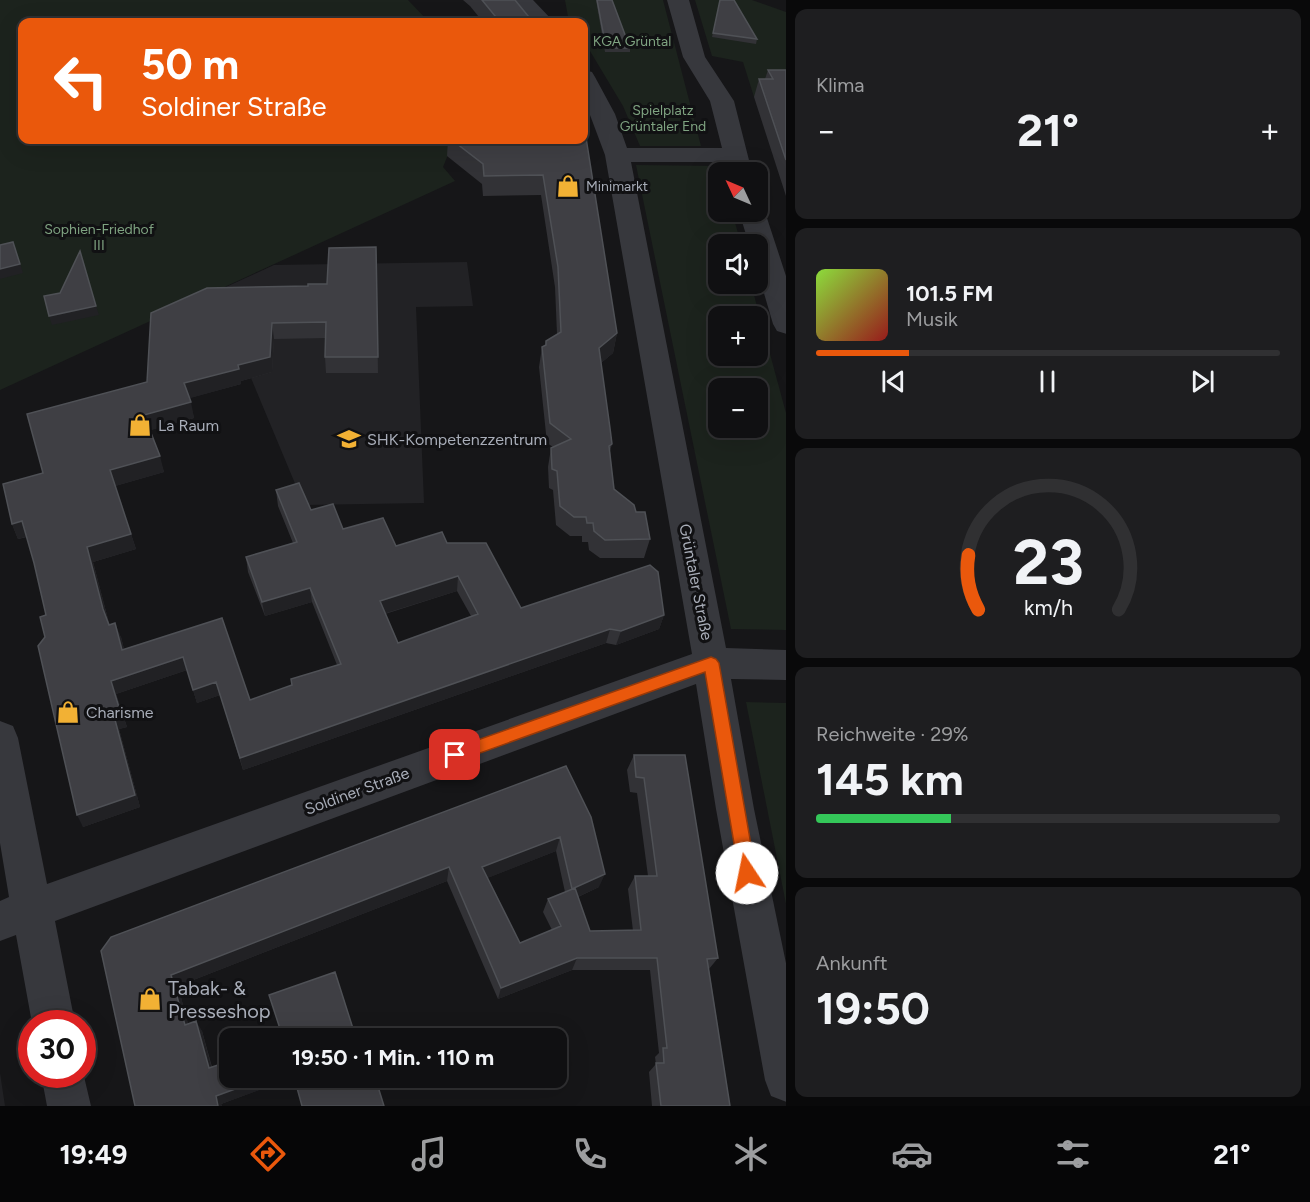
<!DOCTYPE html>
<html lang="de">
<head>
<meta charset="utf-8">
<style>
	body { margin:0; font-family:Figtree,sans-serif; background:#1e1e20; color:#f1f3f6; height:100vh; display:flex; flex-direction:column; font-size:22px; white-space:nowrap }
	* { box-sizing:border-box; margin:0 }
	p { font-size:20px; color:#9c9d9f }
	.icon { flex:none; width:33px; height:33px; fill:none; stroke:currentColor; stroke-width:2; stroke-linecap:round; stroke-linejoin:round }
	.map { position:relative; flex:1; overflow:hidden }
	.details { display:flex; flex-direction:column; gap:9px; padding:9px; background:#09090a; width:524px }
	.details>* { flex:none }
	.guide { position:absolute; left:18px; top:18px; width:570px; height:126px; border-radius:12px; box-shadow:0 6px 24px #0002,0 0 0 2px #303032; background:#ea580c; color:#fff; overflow:hidden }
	.needle { width:39px; rotate:314deg }
	.buttons { position:absolute; left:708px; top:162px; display:grid; gap:12px }
	.buttons a { display:grid; place-items:center; width:60px; height:60px; border-radius:12px; background:#101012; box-shadow:0 6px 24px #0002,0 0 0 2px #303032; font-size:30px }
	.speed { position:absolute; left:18px; top:1010px; display:flex; gap:12px; font-size:30px; font-weight:700; text-align:center }
	.speed>* { display:grid; place-content:center; width:78px; height:78px; border-radius:50%; background:#101012; box-shadow:0 6px 24px #0002,0 0 0 2px #303032; line-height:1 }
	.speed .limit { border:9px solid #d22; background:#fff; color:#111 }
	.pin { position:absolute; display:grid; place-items:center; width:51px; height:51px; color:#fff; margin:-26px; border-radius:12px; box-shadow:0 3px 9px #0006 }
	.me { position:absolute; width:66px; margin:-33px; rotate:349deg; stroke-linejoin:round; filter:drop-shadow(0 0 4px #0008) }
	.turn { display:flex; align-items:center; gap:21px; height:126px; padding:0 24px; font-size:27px }
	.turn .icon { width:78px; height:78px; stroke-width:2.5 }
	.turn b { display:block; font-size:42px; line-height:51px }
	.big { font-size:45px; font-weight:700; line-height:1.1 }
	.details .widget { flex:1; display:flex; flex-direction:column; justify-content:center; gap:9px; min-width:0; padding:0 21px; border-radius:12px; background:#1e1e20 }
	.details .dial { align-items:center; gap:0 }
	.dial svg { height:156px; overflow:visible; fill:none; stroke:#303032; stroke-width:7; stroke-linecap:round; text-anchor:middle }
	.dial text { fill:#f1f3f6; stroke:none }
	.song { display:flex; align-items:center; gap:18px }
	.cover { width:72px; height:72px; border-radius:9px; background:linear-gradient(135deg,hsl(90 70% 55%),hsl(0 70% 35%)) }
	.played { height:6px; border-radius:3px; background:linear-gradient(90deg,#ea580c 20%,#303032 20%) }
	.keys { display:flex; justify-content:space-around; direction:ltr }
	.heat { display:flex; justify-content:space-between; align-items:center; font-size:33px; direction:ltr }
	.charge { height:9px; border-radius:4px; background:linear-gradient(90deg,#34c759 29%,#303032 0) }
	.trip { position:absolute; left:219px; top:1028px; width:348px; height:60px; border-radius:12px; background:#101012; box-shadow:0 6px 24px #0002,0 0 0 2px #303032; font-weight:700; line-height:60px; text-align:center }
	.dock { display:flex; height:96px; justify-content:space-around; align-items:center; background:#060607; color:#9c9d9f }
	.dock .icon { width:42px; height:42px }
	.dock .on { color:#ea580c }
	.dock b { font-size:27px; color:#f1f3f6 }
	main { display:flex; flex:1; min-height:0 }
	.map>svg:first-child { display:block }
	.built { fill:#222225 }
	.green { fill:#1c231d; fill-rule:evenodd }
	.lines { fill:none; stroke-linecap:round; stroke-linejoin:round }
	.minor { fill:#37383d; fill-rule:evenodd }
	.wall { fill:#323236; fill-rule:evenodd }
	.shaded-wall { fill:#212124 }
	.building { fill:#3f3f44; stroke:#4f5156; stroke-width:1.5; fill-rule:evenodd }
	.route { fill:#ea580c; stroke:#983908; stroke-width:1.5 }
	.labels { text-anchor:middle; dominant-baseline:central; stroke-width:6; stroke-linejoin:round; paint-order:stroke }
	.far-park-label { font-size:14px; fill:#7fa381; stroke:#111113 }
	.far-poi-label { font-size:14px; fill:#a8adb8; stroke:#111113; text-anchor:start }
	.poi-label { font-size:16px; fill:#a8adb8; stroke:#111113; text-anchor:start }
	.street-label { font-size:16px; fill:#a8adb8; stroke:#111113 }
	.near-poi-label { font-size:20px; fill:#a8adb8; stroke:#111113; text-anchor:start }
</style>
</head>
<body>
<main>
<div class="map">
<svg width="787" height="1106" viewBox="0 0 787 1106">
	<rect width="100%" height="100%" fill="#161618"/>
	<path class="built" d="M467,262L473,306L416,307L424,503L304,505L215,292L274,265Z"/>
	<path class="green" d="M0,0H408L429,22H22V140H454L443,167L455,181L0,390Z
		M565,0H663L701,146H640L623,106L584,41V22H569Z
		M695,0H752L786,12V97H754L743,62L712,56Z
		M636,165L719,166L721,172H718V212H732L741,244H718V284H751L786,413V630L731,629ZM758,316V356H718V316ZM758,388V428H718V388Z
		M746,702L786,703V904Z"/>
	<g class="lines">
		<path class="minor" d="M510,0H533L554,22H531Z
			M667,0H689L705,57L734,101L752,172H728L725,162H631L726,648L787,650V680L731,679L754,809L787,968V1102L771,1096L765,1080L716,809L696,684L55,921L75,1023H32L16,935L0,941V901L9,897L0,843V721L13,726L18,738L47,884L692,654L605,155L584,99V70L592,72L595,77L615,114L627,148H722L710,101L683,57Z
			M758,205L765,212L787,279V334L777,331L773,324L758,273V244H749L739,212H758Z
			M82,1068L91,1106H47L41,1074H82Z"/>
	</g>
	<path class="wall" d="M463,0H515L533,22H483L470,6Z
		M596,0H612L630,48V52H605Z
		M720,0L757,39L756,44L712,37Z
		M768,70H786V196L754,97L759,79H765Z
		M448,140H503L508,143L584,140L617,333L613,353L601,363L612,444L610,451L614,489L636,512L650,539L644,558H600L589,550L588,542H582V536H570L556,525L553,490L549,488L548,467L551,448L553,447L547,443L539,367L542,347L545,345L546,341L557,334L555,287L541,195L483,196L482,184L447,156Z
		M376,247L378,373H326L325,357L326,338L274,339L272,372L241,381V384L189,398L194,418L150,430L164,472L115,486L136,549L93,562L109,623L121,637L124,649L222,618L250,700L292,686L291,679L337,665L312,602L265,616L248,572L246,557L293,543L278,506L276,490L343,529L396,546L447,543L521,608L664,615L659,629L616,645L606,643L243,770L220,695L197,703L187,670L116,694L127,727L119,729L140,807L83,827L45,637L46,615L34,563L27,537L18,539L12,524L43,473L147,382L308,286L327,284ZM457,591L471,616L398,643L385,614Z
		M634,755L718,958L709,969L730,1106H652L649,1072L656,1064L655,1057L659,1053L650,970H572L498,999L447,881L178,986L188,1024L202,1031L212,1067L294,1077L221,1104L222,1106H135L101,951L566,766L599,887L578,897L590,931H633L628,889L635,876H648L637,793L630,792L627,770ZM556,851L565,892L548,899L543,912L552,930L520,943L487,878Z"/>
	<path class="shaded-wall" d="M16,251L23,273L0,279V269Z
		M96,306L99,315L52,325L49,316Z
		M272,323L274,339L272,372L241,381V384L187,399L184,383L238,365Z
		M617,333L613,353L595,368L599,348Z
		M191,402L194,418L148,431L144,415Z
		M160,456L164,472L115,486L110,470Z
		M22,521L29,536L18,539L12,524Z
		M131,534L136,549L93,562L109,623L103,609L87,547Z
		M458,576L457,591L380,615V601Z
		M310,588L312,602L265,616L262,602Z
		M664,615L659,629L616,645L621,631Z
		M115,623L121,637L128,664L122,650Z
		M610,629L606,643L243,770L240,758Z
		M183,657L187,670L116,694L127,727L119,729L140,807L83,827L77,815L111,681Z
		M216,682L220,695L197,703L193,690Z
		M560,837L556,851L480,881L482,867Z
		M449,867L447,881L178,986L191,1035L185,1025L171,975Z
		M605,874L599,887L567,902L572,889Z
		M577,958L572,970L498,999L501,988Z
		M196,1021L202,1031L214,1077L209,1068Z
		M0,1073L5,1106H0Z
		M268,1077H295L221,1104L222,1106H218L216,1096Z"/>
	<path class="building" d="M482,0H515L533,22H500Z
		M597,0H612L630,48H606Z
		M720,0H734L757,39L713,33Z
		M768,70H786V160L759,79H773Z
		M584,125L617,333L599,348L610,428L612,444L609,446L614,489L634,505L636,512H645L650,539L605,540L594,531L593,523H587L586,517H574L560,506L557,471L552,469L551,448L571,439L550,423L542,347L546,345V341L561,332L558,267L543,175L484,176L483,164L452,140H503L508,143L511,140H584Z
		M13,242L20,264L0,269V245Z
		M376,247L378,357H325L326,322L272,323L270,357L238,365L239,369L184,383L191,402L144,415L160,456L110,470L131,534L87,547L103,609L109,625L115,623L122,650L222,618L250,700L292,685L291,679L341,664L310,588L262,602L246,557L297,542L276,490L299,483L311,510L333,504L343,529L383,518L396,546L442,532L447,543H486L521,608L650,565L658,572L664,615L621,631L610,629L240,758L216,682L193,690L183,657L111,681L121,714L114,716L135,795L77,815L38,646L45,637L40,617L46,615L34,563L22,521L12,524L3,484L43,473L27,414L147,382L151,313L207,288L308,286V284H327L329,248ZM458,576L478,614L398,643L380,601Z
		M80,251L96,306L49,316L44,296L60,293Z
		M634,755H685L718,958L707,959L730,1106H661L656,1063H664L663,1048H667L657,958H577L501,988L449,867L171,975L185,1025L196,1021L209,1068L230,1061V1077H268L216,1096L218,1106H135L101,951L111,937L566,766L591,817L605,874L572,889L560,837L482,867L520,943L561,926L548,899L575,888L590,931L641,930L635,876H657L644,778L636,777Z
		M335,972L356,1038H283L269,995Z
		M294,1077H375L384,1106H302Z"/>
	<path class="route" d="M711,657L716,659L719,663L756,873L753,879L747,882L741,879L739,873L705,672L455,762L450,760L447,755L450,750L455,748Z"/>
	<defs>
		<g id="shop-bare" transform="scale(1.8)"><path d="M-5-2.5h2.3a2.7 3.5 0 0 1 5.4 0H5L5.5 6h-11ZM-1.5-2.5h3a1.5 2.3 0 0 0-3 0Z" fill="#f2b134" stroke="#111113" stroke-width="2.5" paint-order="stroke"/></g>
		<g id="university-bare" transform="scale(1.8)"><path d="M0-5L7-2L0 1L-7-2ZM-4 1L0 2.5L4 1V4Q0 6-4 4Z" fill="#f2b134" stroke="#111113" stroke-width="2.5" paint-order="stroke"/></g>
	</defs>
	<g fill-rule="evenodd">
		<use href="#shop-bare" x="568" y="186"/>
		<use href="#shop-bare" x="140" y="425"/>
		<use href="#university-bare" x="349" y="439"/>
		<use href="#shop-bare" x="68" y="712"/>
		<use href="#shop-bare" x="150" y="999"/>
	</g>
	<g class="labels">
		<g class="far-park-label">
			<text x="632" y="41">KGA Grüntal</text>
			<text x="663" y="110">Spielplatz<tspan x="663" dy="16">Grüntaler End</tspan></text>
			<text x="99" y="229">Sophien-Friedhof<tspan x="99" dy="16">III</tspan></text>
		</g>
		<g class="far-poi-label">
			<text x="586" y="186">Minimarkt</text>
		</g>
		<g class="poi-label">
			<text x="158" y="425">La Raum</text>
			<text x="367" y="439">SHK-Kompetenzzentrum</text>
			<text x="86" y="712">Charisme</text>
		</g>
		<g class="street-label">
			<text transform="translate(696 582) rotate(79)">Grüntaler Straße</text>
			<text transform="translate(357 791) rotate(-20)">Soldiner Straße</text>
		</g>
		<g class="near-poi-label">
			<text x="168" y="988">Tabak- &amp;<tspan x="168" dy="23">Presseshop</tspan></text>
		</g>
	</g>
</svg>
<div class="buttons">
<a><svg class="needle" viewBox="-14 -14 28 28"><path d="M0-13l5 13h-10z" fill="#e53935"/><path d="M0 13l5-13h-10z" fill="#9c9d9f"/></svg></a>
<a><svg class="icon" aria-label="sound" viewBox="0 0 24 24"><path d="M4 9h4l5-4v14l-5-4H4zM17 9q2 3 0 6"/></svg></a>
<a>+</a>
<a>−</a>
</div>
<div class="speed"><div class="limit">30</div></div>
<div class="pin" style="left:455px;top:755px;background:#d93025"><svg class="icon" aria-label="arrive" viewBox="0 0 24 24"><path d="M6 21V4h12l-3 4 3 4H6"/></svg></div>
<svg class="me" style="left:747px;top:873px" viewBox="-20 -20 40 40"><circle r="19" fill="#fff"/><path d="M0-13L10 11 0 6-10 11z" fill="#ea580c"/></svg>
<div class="trip">19:50 · 1 Min. · 110 m</div>
<div class="guide">
<div class="turn"><svg class="icon" aria-label="left" viewBox="0 0 24 24"><path d="M17 20v-9H6M10 6l-5 5 5 5"/></svg><div><b>50 m</b>Soldiner Straße</div></div>
</div>
</div>
<section class="details">
<div class="widget"><p>Klima</p>
<div class="heat"><a>−</a><b class="big">21°</b><a>+</a></div>
</div>
<div class="widget">
<div class="song"><i class="cover"></i><div><b>101.5 FM</b><p>Musik</p></div></div>
<div class="played"></div>
<div class="keys"><svg class="icon" aria-label="previous" viewBox="0 0 24 24"><path d="M18 5L8 12l10 7zM5 5v14"/></svg><svg class="icon" aria-label="pause" viewBox="0 0 24 24"><path d="M8 5v14M16 5v14"/></svg><svg class="icon" aria-label="next" viewBox="0 0 24 24"><path d="M6 5l10 7-10 7zM19 5v14"/></svg></div>
</div>
<div class="widget dial"><svg viewBox="0 0 100 80">
<path d="M14 69A42 42 0 1 1 86 69"/>
<path d="M14 69A42 42 0 0 1 9 41" stroke="#ea580c"/>
<text x="50" y="56" font-size="32" font-weight="700">23</text>
<text x="50" y="72" font-size="11">km/h</text>
</svg></div>
<div class="widget"><p>Reichweite · 29%</p><b class="big">145 km</b><div class="charge"></div></div>
<div class="widget"><p>Ankunft</p><b class="big">19:50</b></div>
</section>
</main>
<nav class="dock">
<b>19:49</b>
<svg class="icon on" aria-label="directions" viewBox="0 0 24 24"><path d="M12 3l9 9-9 9-9-9zM9 14v-3h6M13 9l2 2-2 2"/></svg>
<svg class="icon" aria-label="music" viewBox="0 0 24 24"><path d="M9 18V5l10-2v13"/><circle cx="6" cy="18" r="3"/><circle cx="16" cy="16" r="3"/></svg>
<svg class="icon" aria-label="phone" viewBox="0 0 24 24"><path d="M5 4h4l2 5-3 2q2 4 5 5l2-3 5 2v4C11 20 4 13 5 4z"/></svg>
<svg class="icon" aria-label="climate" viewBox="0 0 24 24"><path d="M12 3v18M4 7l16 10M4 17L20 7"/></svg>
<svg class="icon" aria-label="car" viewBox="0 0 24 24"><path d="M5 17H2v-5l4-1 3-4h7l3 4 3 1v5h-3M9 17h6M6 11h13"/><circle cx="7" cy="17" r="2"/><circle cx="17" cy="17" r="2"/></svg>
<svg class="icon" aria-label="filters" viewBox="0 0 24 24"><path d="M4 7h16M4 17h16"/><circle cx="9" cy="7" r="2"/><circle cx="15" cy="17" r="2"/></svg>
<b>21°</b>
</nav>
</body>
</html>
